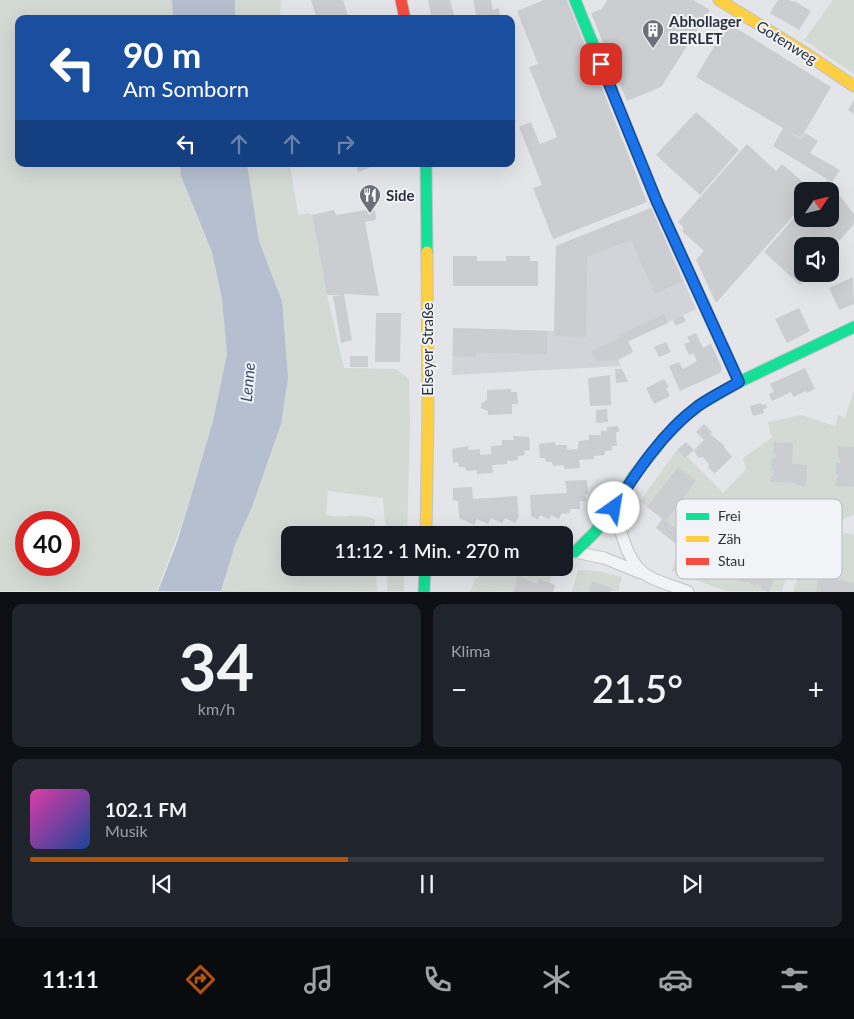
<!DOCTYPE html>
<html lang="de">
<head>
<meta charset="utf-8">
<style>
	body { margin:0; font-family:Lato,sans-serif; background:#20242c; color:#f1f3f6; height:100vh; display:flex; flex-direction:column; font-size:19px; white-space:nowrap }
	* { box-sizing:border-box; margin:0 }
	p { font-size:16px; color:#9ea1a6 }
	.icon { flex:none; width:28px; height:28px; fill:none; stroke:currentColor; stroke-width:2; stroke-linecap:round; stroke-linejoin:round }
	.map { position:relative; height:592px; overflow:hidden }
	.side { display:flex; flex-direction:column; gap:12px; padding:12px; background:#0d0f14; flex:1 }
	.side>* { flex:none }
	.top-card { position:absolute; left:15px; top:15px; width:500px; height:152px; border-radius:10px; box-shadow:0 5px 20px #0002; background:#1a4fa0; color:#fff; overflow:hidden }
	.needle { width:32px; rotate:55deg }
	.fabs { position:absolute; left:794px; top:182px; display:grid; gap:10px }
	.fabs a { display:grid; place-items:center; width:45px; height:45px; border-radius:10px; background:#171b24; box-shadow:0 5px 20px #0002; font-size:25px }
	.speed { position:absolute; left:15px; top:511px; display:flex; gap:10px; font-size:25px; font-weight:700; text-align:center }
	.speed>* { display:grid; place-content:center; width:65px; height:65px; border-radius:50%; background:#171b24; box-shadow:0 5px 20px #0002; line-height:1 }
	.speed .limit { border:8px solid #d22; background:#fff; color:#111 }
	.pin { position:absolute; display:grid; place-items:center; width:42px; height:42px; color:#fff; margin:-21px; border-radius:10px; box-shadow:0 2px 8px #0006 }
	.me { position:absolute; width:55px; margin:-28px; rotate:32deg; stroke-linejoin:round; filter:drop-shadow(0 0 4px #0008) }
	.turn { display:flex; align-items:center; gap:18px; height:105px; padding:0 25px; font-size:22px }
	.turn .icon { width:65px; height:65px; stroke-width:2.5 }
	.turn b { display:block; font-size:35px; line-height:42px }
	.lanes { display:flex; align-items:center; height:48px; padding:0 25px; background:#0003; justify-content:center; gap:25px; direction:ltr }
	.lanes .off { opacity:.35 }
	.big { font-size:38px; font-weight:600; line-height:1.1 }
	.side .card { flex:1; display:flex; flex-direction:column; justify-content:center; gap:8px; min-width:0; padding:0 18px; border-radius:10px; background:#20242c }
	.side .dial { align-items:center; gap:0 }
	.dial b { font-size:65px; line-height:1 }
	.song { display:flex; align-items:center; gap:15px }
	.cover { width:60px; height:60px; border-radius:8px; background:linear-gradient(135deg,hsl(320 70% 55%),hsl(220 70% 35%)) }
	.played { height:5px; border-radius:2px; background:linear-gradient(90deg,#b45309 40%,#363941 40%) }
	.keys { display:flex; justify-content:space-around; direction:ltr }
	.heat { display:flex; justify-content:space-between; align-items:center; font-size:28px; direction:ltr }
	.side .tiles { flex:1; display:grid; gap:12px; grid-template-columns:1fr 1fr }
	.card:last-child { grid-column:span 2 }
	.trip { position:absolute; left:281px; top:526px; width:292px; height:50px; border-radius:10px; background:#171b24; box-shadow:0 5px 20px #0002; font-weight:600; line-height:50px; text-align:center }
	.menu { display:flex; height:80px; justify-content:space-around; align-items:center; background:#090b0e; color:#9ea1a6 }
	.menu .icon { width:35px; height:35px }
	.menu .current { color:#b45309 }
	.menu b { font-size:22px; color:#f1f3f6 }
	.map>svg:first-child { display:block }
	.built { fill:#d2d4da }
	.green { fill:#d3dad4; fill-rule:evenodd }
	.water { fill:#b5bfcf }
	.building { fill:#cccdd0 }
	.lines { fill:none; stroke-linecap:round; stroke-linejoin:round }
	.street-casing { stroke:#c1c3c6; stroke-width:13 }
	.fast-casing { stroke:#c1c3c6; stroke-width:13 }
	.slow-casing { stroke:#c1c3c6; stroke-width:13 }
	.jam-casing { stroke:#c1c3c6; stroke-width:13 }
	.street { stroke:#f2f3f4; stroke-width:11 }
	.fast { stroke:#16e098; stroke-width:11 }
	.slow { stroke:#ffcf43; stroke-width:11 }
	.jam { stroke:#f24e42; stroke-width:11 }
	.route-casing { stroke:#114b97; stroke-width:12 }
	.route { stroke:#1a73e8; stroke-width:9 }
	.labels { text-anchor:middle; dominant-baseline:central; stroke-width:4; stroke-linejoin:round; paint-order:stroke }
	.poi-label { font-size:15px; font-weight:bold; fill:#2c313e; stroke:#f1f3f6; text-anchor:start }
	.street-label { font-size:15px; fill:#2c313e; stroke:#f1f3f6 }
	.water-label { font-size:16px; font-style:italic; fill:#3a4d6e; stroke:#f1f3f6 }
	.key { fill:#f1f3f6; stroke:#b6b9bf; stroke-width:1 }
	.key-label { font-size:14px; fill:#2c313e }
</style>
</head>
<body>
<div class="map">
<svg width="854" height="592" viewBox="0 0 854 592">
	<rect width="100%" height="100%" fill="#e3e5e8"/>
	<path class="built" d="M651,208L696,309L613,349L621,366L452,375L453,328L554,331L556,246Z"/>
	<path class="green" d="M0,0H172L173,19H19V164H180L181,176L212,252L222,299L227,354L213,421L187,510L157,591H0ZM26,522H69V565H26Z
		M235,0H281L280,19H235Z
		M833,0H854V74L804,40Z
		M247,164H290L298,215L309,213L312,215L327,295L344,368L396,369L405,376L409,380L410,424L407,535H386L383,498L328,491L326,515C343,519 357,512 375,519V535H290V568H376L377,591L221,592L235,545L252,507L281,424L282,301L259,241Z
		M854,390V514L808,538L799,537L772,526L768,535L770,536L758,563L787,575L782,591H726L672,571L680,547L656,528L662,519L640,501L677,450L685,458L687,457L723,493L746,469L743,458L772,438L768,422L801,415L835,426L838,415L845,418Z
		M846,533L854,535V591L793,592C798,578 802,558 814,549C823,542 836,538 846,533Z
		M387,568H404V591H387Z
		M553,569L549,583L539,579L538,582L518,577L513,591L470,592L475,579L483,574Z
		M578,570L598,571L622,577L618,591L572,592Z"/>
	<path class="water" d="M172,0H235V19H173Z
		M180,164H247L259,241L282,301L288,378L281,424L252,507L235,545L221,591H158L176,545L187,510L213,421L227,354L222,299L212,252L181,176Z"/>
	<path class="building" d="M311,0H343L349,19H317Z
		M428,0H450L455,19H432Z
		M473,0H491L493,10L499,8L500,19H477Z
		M544,0H567L647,202L553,239L533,188L542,185L519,127L531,122L540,144L557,137L529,67L538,64L517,11Z
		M607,0H693L710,10L661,87L627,101L591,13L602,9Z
		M778,0H789L793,2L794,1L811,11L799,30L770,13Z
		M728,23L831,87L801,138L788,132L801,139L805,133L818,141L810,153L840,170L832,182L773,146L783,128L696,77Z
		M854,100V114L848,110Z
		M696,112L739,150L700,195L656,155Z
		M747,144L776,171L782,164L813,191H802V206L716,303L696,260L704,251L682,231L684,228L678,222Z
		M356,164H380L358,172Z
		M827,180L854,214V224L830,251V246H802V274H809L800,285L764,252L802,209V219H830V191H818Z
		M651,208L683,281L655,294L631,240L587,257L586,337L554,336L556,246Z
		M372,209L375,211L376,218L375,220L365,222L379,296L344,294L352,340L341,343L333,296L342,295H327L312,215L334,210L336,215Z
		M453,256H477V261H506V256H530V261H538V286H453Z
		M853,277L854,304L839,310L829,288Z
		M799,308L810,331L787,343L775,319Z
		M376,313H401L400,362H375Z
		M664,314L668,323L628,341L633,352L618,360L596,361L592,351L620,338L619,335Z
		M683,316L686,321L676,326L673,320Z
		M453,328L547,331V354L487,353H476V357L453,356Z
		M696,333L703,348L711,344L722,368L720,373L680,391L669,366L679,362L683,369L697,361L693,353L689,355L684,344L690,342L687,337Z
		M666,342L671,352L659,357L654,347Z
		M350,356H368V367H350Z
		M805,368L815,389L807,393L806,391L793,397L791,392L772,401L769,394L774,392L770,384Z
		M615,369H622L628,382L616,383Z
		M610,375L611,405L590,406L588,378Z
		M664,379L669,387L666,388L670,396L654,404L646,388Z
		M511,389V392H517L518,404H512V414L488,415V411L481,408V404L487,400V390Z
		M761,403L762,405L766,404L767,408L763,409L764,413L753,416L750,406Z
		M607,409L608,422L596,423V410Z
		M704,424L712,432L710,434L724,445V447L732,457L715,473L708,468L709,464L703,457L698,458L694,450L704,440L696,432Z
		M618,426L619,432H616L617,446H612V450L605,451V455L594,456V459L579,460L580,468L564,469V465L553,466L552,462H546L545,458H540L539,444L555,442V445H567V450L578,449V441L589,440V435H601V431H607V427Z
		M513,436L529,437L530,450L524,451L525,455L518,456V460L507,461V464L492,465L493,473L477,474V470L466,471L465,467H459L458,462L453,463L452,449L468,446V450L480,449V455L491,454V446L502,445V440H514Z
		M686,442L694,450L685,458L677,450Z
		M774,442L793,443L792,464L807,465L806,486L796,485V483L771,482V476H773L774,470H771L772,459H775L776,453H773Z
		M838,446L854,447V487L835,486L838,474H836V463H840V457H838Z
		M678,467L696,481L666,521L685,536L686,534L777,571L769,592L761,589L762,587L756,585V587L747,581L746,583L730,577L731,574L726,573L725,574L716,569L715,571L699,564L700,562L690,560L691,558L685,556V558L677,555L680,547L656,528L663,519L647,507Z
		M587,480L588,494H585L586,501H580V509H570V513L561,514L559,519L551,515L549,519L540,515L538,520L531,516L530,495L567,493L565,481Z
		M472,487L473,499L517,496L519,516L515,523L505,518L502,523L491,518L488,524L477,519L474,525L459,518L458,501L453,500V488Z
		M518,576L537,583L539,579L555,585L553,592H513Z
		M819,576L854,583V592H816Z
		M592,581L612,588L610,592H588Z"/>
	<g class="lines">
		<g class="street-casing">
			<path id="street" d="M614,508C621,530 626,563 648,576C660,583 675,586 688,592
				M575,552L604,558L641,573"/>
		</g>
		<g class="fast-casing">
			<path id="fast" d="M575,0L657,202L739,382
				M426,164L427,252
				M565,552H575L595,532L614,508L633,477L664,438L681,420L698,406L739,382L854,327
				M424,592L425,568"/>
		</g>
		<g class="slow-casing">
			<path id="slow" d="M719,0L802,51L854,86
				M426,535L428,412L427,252"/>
		</g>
		<g class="jam-casing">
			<path id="jam" d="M401,0L405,19"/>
		</g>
		<use href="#street" class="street"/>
		<use href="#fast" class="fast"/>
		<use href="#slow" class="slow"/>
		<use href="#jam" class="jam"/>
	</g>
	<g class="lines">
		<g class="route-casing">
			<path id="route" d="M601,64L657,202L739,382C725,390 711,397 698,406C663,432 637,471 614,508"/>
		</g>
		<use href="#route" class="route"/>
	</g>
	<defs>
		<g id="building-pin" transform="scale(1.125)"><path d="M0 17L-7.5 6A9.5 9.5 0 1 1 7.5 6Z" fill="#6c707a" stroke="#f1f3f6"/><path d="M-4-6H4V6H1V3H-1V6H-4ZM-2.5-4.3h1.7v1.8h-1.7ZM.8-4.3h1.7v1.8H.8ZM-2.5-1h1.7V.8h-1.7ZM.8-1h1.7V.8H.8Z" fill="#fff"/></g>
		<g id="restaurant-pin" transform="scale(1.125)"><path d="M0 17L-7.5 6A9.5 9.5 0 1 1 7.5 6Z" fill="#6c707a" stroke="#f1f3f6"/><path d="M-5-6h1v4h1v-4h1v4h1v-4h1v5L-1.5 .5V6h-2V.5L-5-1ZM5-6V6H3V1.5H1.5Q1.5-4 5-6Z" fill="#fff"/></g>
	</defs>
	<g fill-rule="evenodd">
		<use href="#building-pin" x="653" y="30"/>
		<use href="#restaurant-pin" x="370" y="195"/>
	</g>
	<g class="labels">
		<g class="poi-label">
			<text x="669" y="21">Abhollager<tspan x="669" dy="17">BERLET</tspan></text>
			<text x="386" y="195">Side</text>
		</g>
		<g class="street-label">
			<text transform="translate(787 42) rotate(32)">Gotenweg</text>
			<text transform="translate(427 349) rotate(-90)">Elseyer Straße</text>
		</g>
		<g class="water-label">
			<text transform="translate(247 382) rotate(-85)">Lenne</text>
		</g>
	</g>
	<rect x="676" y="499" width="166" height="80" rx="8" class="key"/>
	<rect x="686" y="513" width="23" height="7" fill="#16e098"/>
	<rect x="686" y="536" width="23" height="6" fill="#ffcf43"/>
	<rect x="686" y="558" width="23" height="7" fill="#f24e42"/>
	<g class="key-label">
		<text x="718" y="521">Frei</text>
		<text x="718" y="544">Zäh</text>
		<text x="718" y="566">Stau</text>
	</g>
</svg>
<div class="fabs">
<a><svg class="needle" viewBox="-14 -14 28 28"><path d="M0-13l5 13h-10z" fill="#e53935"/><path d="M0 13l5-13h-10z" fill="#9ea1a6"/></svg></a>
<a><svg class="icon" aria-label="sound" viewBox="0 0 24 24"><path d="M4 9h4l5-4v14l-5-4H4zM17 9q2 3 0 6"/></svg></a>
</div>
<div class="speed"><div class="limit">40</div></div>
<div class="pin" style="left:601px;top:64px;background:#d93025"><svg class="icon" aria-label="arrive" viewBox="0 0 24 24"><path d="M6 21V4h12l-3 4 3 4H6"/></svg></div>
<svg class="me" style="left:614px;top:508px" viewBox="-20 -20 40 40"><circle r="19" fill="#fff"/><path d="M0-13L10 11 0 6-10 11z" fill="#1a73e8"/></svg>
<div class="trip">11:12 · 1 Min. · 270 m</div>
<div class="top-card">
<div class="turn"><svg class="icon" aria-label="left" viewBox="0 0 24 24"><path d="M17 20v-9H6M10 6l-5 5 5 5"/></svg><div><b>90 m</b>Am Somborn</div></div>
<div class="lanes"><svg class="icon" aria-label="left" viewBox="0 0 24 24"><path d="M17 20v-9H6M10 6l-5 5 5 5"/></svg><svg class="icon off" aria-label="ahead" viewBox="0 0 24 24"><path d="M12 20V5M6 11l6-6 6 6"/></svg><svg class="icon off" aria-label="ahead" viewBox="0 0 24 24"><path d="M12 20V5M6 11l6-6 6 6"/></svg><svg class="icon off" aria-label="right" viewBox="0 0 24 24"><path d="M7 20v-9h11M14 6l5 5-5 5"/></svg></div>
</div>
</div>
<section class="side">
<div class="tiles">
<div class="card dial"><b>34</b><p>km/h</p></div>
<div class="card"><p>Klima</p>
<div class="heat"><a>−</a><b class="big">21.5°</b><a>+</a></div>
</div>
<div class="card">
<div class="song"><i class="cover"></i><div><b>102.1 FM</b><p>Musik</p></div></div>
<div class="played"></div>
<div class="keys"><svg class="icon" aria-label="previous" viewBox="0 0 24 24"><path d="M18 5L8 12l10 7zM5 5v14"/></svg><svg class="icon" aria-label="pause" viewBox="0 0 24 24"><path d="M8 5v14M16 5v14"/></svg><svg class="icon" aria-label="next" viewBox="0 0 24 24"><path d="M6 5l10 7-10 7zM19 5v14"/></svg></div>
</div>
</div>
</section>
<nav class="menu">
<b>11:11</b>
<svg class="icon current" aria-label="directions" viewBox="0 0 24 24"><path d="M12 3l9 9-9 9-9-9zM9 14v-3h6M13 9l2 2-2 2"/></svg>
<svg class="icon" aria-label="music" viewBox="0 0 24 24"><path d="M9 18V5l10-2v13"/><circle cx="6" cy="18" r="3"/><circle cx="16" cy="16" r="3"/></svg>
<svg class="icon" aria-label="phone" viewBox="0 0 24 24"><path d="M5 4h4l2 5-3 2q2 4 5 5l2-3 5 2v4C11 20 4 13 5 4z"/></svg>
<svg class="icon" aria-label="climate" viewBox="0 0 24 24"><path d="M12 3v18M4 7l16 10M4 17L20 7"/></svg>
<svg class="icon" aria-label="car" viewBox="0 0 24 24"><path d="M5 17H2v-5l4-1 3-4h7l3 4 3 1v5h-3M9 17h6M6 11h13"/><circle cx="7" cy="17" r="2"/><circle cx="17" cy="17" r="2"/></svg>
<svg class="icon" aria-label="filters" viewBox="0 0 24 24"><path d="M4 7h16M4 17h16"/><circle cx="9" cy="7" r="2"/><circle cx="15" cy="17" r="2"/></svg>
</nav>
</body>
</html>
